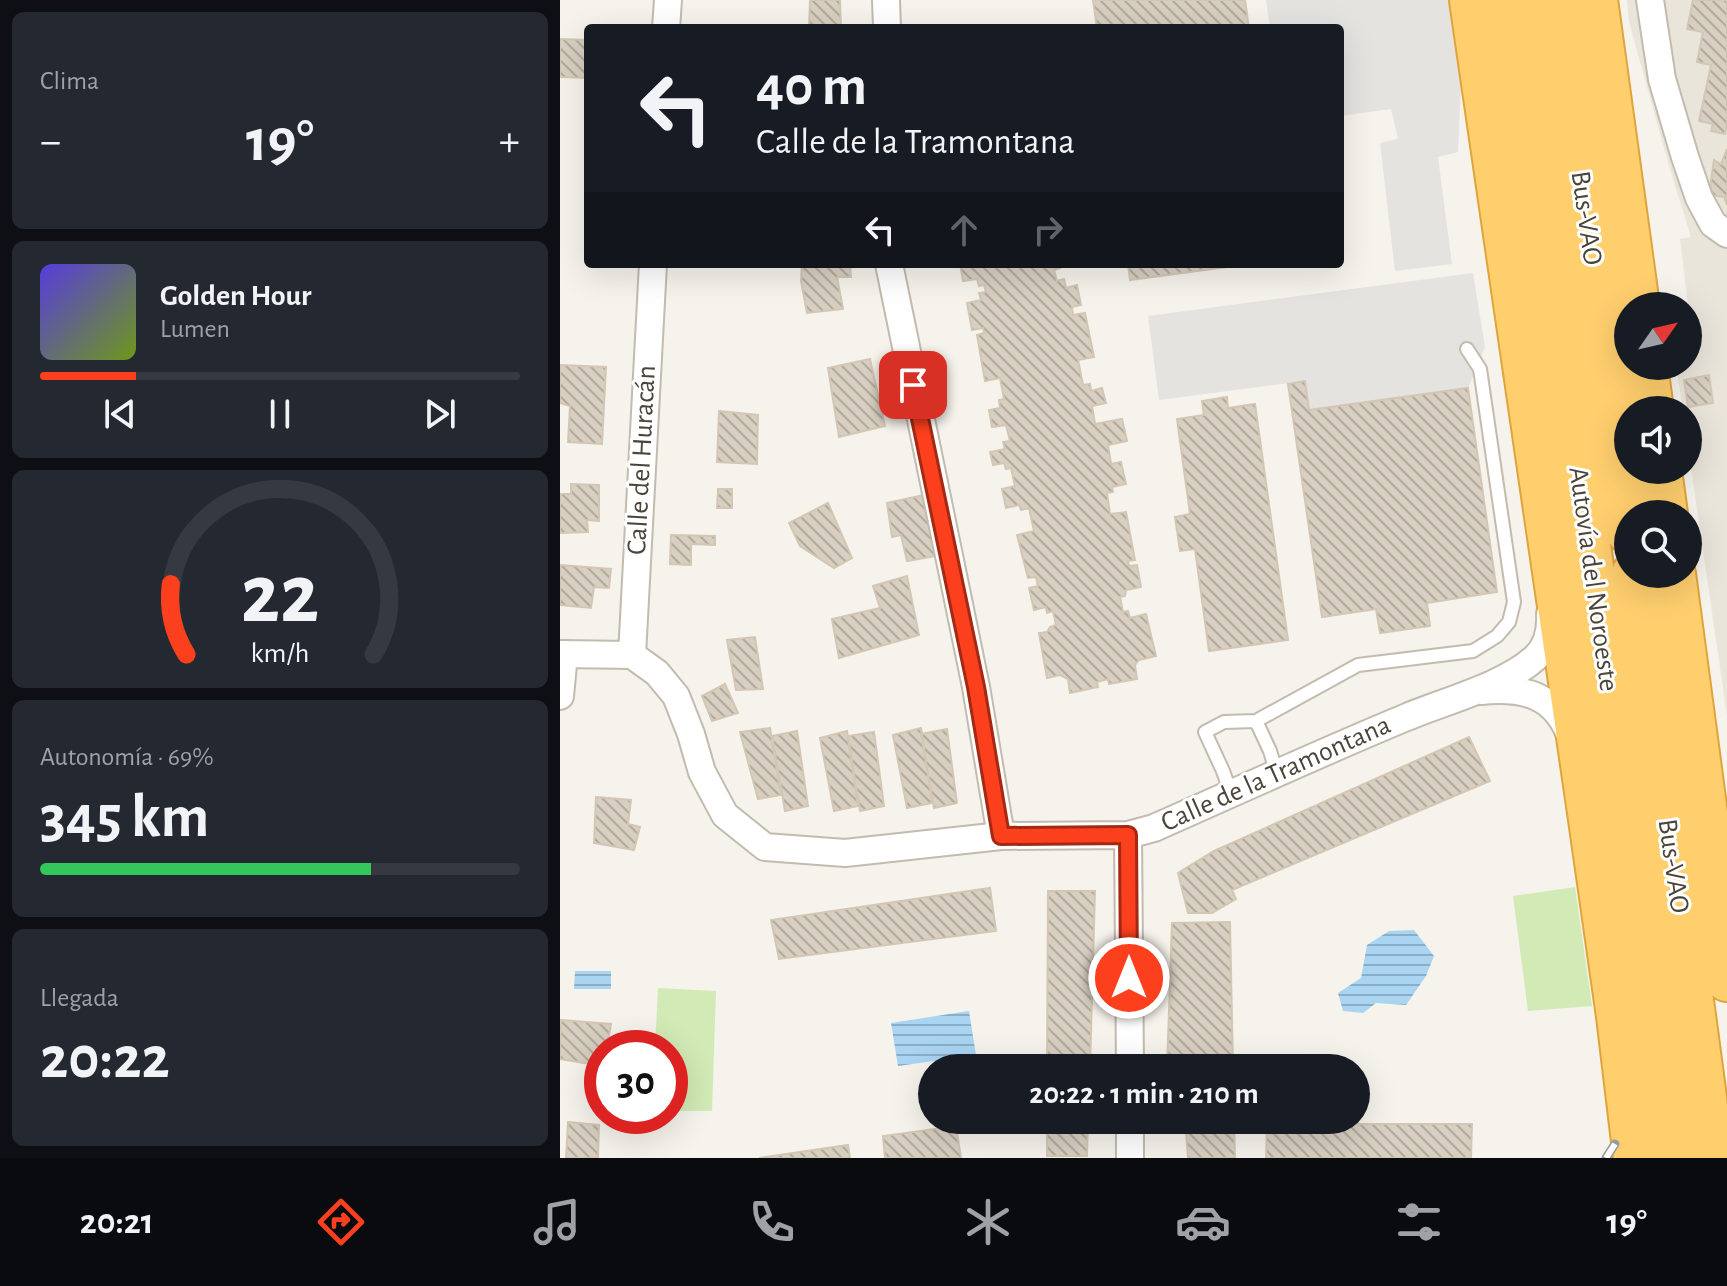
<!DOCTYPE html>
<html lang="es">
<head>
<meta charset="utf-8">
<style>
	body { margin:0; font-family:"Alegreya Sans",sans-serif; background:#242831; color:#f1f3f6; height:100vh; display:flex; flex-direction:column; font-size:30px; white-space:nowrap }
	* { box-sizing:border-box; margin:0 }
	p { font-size:26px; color:#9ea1a6 }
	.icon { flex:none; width:44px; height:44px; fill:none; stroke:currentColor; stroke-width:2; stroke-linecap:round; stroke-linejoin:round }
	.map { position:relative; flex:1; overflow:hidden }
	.side { display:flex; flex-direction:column; gap:12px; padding:12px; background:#0d0f14; width:560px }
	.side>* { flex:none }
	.hud { position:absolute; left:24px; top:24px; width:760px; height:244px; border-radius:8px; box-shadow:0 8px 32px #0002; background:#171b24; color:#f1f3f6; overflow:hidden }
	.needle { width:52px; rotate:56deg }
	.controls { position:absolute; left:1054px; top:292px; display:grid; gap:16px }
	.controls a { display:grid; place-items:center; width:88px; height:88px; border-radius:50%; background:#171b24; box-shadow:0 8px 32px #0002; font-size:40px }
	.speed { position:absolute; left:24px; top:1030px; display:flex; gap:16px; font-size:40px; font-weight:700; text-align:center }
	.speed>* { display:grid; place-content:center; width:104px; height:104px; border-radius:50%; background:#171b24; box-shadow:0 8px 32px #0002; line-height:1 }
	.speed .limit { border:12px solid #d22; background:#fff; color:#111 }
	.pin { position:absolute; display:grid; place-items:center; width:68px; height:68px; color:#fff; margin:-34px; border-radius:16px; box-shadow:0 4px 12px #0006 }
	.me { position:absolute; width:88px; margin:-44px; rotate:0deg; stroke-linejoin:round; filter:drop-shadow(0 0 6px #0008) }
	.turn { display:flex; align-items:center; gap:28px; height:168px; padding:0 40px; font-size:36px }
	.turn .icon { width:104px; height:104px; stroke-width:2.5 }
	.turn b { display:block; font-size:56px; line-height:68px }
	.lanes { display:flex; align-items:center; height:76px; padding:0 40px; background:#0003; justify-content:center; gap:40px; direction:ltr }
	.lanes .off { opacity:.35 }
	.big { font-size:60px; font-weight:600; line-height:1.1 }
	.side .widget { flex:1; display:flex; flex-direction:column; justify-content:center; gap:12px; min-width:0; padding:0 28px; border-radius:12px; background:#242831 }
	.side .dial { align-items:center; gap:0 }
	.dial svg { height:208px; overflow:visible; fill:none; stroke:#363941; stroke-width:7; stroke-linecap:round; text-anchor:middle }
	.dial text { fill:#f1f3f6; stroke:none }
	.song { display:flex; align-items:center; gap:24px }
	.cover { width:96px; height:96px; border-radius:12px; background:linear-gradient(135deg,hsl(250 70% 55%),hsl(80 70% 35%)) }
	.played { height:8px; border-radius:4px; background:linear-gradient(90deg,#fc3f1d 20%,#363941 20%) }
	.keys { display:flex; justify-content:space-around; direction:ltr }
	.heat { display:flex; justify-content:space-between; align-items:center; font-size:44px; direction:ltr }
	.charge { height:12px; border-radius:6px; background:linear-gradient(90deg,#34c759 69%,#363941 0) }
	.trip { position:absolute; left:358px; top:1054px; width:452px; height:80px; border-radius:40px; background:#171b24; box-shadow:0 8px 32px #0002; font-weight:600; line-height:80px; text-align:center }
	.dock { display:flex; height:128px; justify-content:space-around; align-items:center; background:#090b0e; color:#9ea1a6 }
	.dock .icon { width:56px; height:56px }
	.dock .selected { color:#fc3f1d }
	.dock b { font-size:36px; color:#f1f3f6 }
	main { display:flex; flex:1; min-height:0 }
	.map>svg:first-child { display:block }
	.residential { fill:#eae5da }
	.grass { fill:#d2eab5 }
	.parking { fill:#e5e3e0 }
	.water { fill:url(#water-rules) }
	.building { fill:url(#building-back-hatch); stroke:#d3c7b4; stroke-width:2 }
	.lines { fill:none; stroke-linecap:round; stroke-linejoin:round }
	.lane-casing { stroke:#c2bbae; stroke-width:16 }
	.street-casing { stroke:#c2bbae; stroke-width:30 }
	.highway-casing { stroke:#e0a43c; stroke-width:48 }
	.lane { stroke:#fff; stroke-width:12 }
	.street { stroke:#fff; stroke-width:26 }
	.highway { stroke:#ffcf6e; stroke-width:44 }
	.rail-casing { stroke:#9a9a9a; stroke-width:9 }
	.rail { stroke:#fff; stroke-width:6; stroke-dasharray:18; stroke-linecap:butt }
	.route-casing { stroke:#a42913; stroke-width:20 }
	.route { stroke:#fc3f1d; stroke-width:14 }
	.labels { text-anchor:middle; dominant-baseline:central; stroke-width:6; stroke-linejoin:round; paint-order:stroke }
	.street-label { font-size:28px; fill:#4b4439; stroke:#fff }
</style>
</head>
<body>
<main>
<section class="side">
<div class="widget"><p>Clima</p>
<div class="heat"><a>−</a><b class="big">19°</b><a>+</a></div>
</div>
<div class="widget">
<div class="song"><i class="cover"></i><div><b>Golden Hour</b><p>Lumen</p></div></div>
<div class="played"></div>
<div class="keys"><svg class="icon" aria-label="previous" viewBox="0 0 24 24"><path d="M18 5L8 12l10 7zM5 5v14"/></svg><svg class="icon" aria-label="pause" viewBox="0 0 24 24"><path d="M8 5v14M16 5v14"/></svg><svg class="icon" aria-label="next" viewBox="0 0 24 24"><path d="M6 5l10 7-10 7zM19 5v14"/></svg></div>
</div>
<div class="widget dial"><svg viewBox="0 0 100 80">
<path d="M14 69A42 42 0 1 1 86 69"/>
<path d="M14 69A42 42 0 0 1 8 42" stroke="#fc3f1d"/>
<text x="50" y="56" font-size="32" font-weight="700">22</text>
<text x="50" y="72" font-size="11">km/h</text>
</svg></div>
<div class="widget"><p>Autonomía · 69%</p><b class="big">345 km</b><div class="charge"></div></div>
<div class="widget"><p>Llegada</p><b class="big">20:22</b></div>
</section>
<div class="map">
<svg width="1167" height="1158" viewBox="0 0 1167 1158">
	<defs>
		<pattern id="water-rules" width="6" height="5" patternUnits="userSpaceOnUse" patternTransform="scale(2)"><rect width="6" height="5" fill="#a9d4f2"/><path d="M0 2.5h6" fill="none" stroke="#8caec5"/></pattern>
		<pattern id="building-back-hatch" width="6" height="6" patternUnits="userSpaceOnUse" patternTransform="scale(2)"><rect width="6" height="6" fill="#d8cfc1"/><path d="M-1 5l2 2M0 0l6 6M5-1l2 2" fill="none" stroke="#b1aa9e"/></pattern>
	</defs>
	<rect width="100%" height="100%" fill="#f6f3ec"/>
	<path class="residential" d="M1067,0H1167V716L1128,447V410H1123L1116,366H1128V348L1133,346L1120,239L1131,237L1109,166L1069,22Z"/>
	<path class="grass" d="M1015,887L1032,1006L968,1011L953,896Z
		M98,988L156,991L152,1111H110V1048H95Z"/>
	<path class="parking" d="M706,0H891L901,87L898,152L878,157L892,264L835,271L820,143L838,139L831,109L780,116V28H710Z
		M913,273L925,347L908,388L749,410L745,381L599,400L588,316Z"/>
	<path class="water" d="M854,930L874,956L866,976L846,1005L816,1003L803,1013L783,1011L778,993L801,978L807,945L829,931Z
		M15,971H51V989H14Z
		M409,1011L416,1055L338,1066L331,1023Z"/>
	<path class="building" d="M250,0H280L281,28H249Z
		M533,0H685L689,28H537Z
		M1133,0H1167V124L1165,134L1151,131L1153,124L1139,121L1151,65L1137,62L1143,32L1127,29Z
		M0,39L28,40V78L0,77Z
		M1167,149V205L1164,197L1149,195L1154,160L1161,164Z
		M242,264H290L291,277H277L283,309L247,313L241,281Z
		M400,264H499L500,268L494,270L497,281L504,279L506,288L517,285L521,305L512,307L513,315L525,313L534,357L518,360L523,385L530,384L531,391L542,388L546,403L532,406L535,424L562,419L567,441L548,445L551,464L561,462L566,484L552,487L553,492L547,493L550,514L566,512L575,560L568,561L569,566L577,565L581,587L566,590L565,596L560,597L563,612L568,611L570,618L586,614L596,656L579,660L575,665L577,679L549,684L548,679L537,682L538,687L510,693L508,679L500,675L487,678L479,633L487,632L490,627L496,625L493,611L487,613L486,607L474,610L469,588L478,586L476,577L468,578L457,535L474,531L469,508L461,510L459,505L446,508L442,489L455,486L451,468L446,469L444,463L433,465L430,452L445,449L443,442L450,441L446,425L432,427L429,410L440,408L439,400L444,399L440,378L425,381L417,335L424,333L423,328L412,330L407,303L421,300L419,293L426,292L424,285L419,286L417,279L403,281Z
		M568,264H689L570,280Z
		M310,359L325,426L279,437L268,368Z
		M0,365L46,367L42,444L8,442L10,406L0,403Z
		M1149,375L1153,403L1128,407L1124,380Z
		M745,381L749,410L908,388L937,592L867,603L870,626L820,633L816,609L762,617L728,384Z
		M667,397L668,408L695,404L728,640L649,651L635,549L620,551L615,517L630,514L617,419L644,415L642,401Z
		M159,411L198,415L197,464L157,462Z
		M11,484L39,485V521L27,520L28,532L0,533V494H11Z
		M158,489H172V508H157Z
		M364,495L376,556L347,561L341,535L332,537L327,503Z
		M268,503L292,558L274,568L240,546L229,523Z
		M111,535L155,536V545L131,544V565L110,564Z
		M0,565L51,569L49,588L34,587L31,608L0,605Z
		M347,576L359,635L279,658L272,619L320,608L313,586Z
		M195,637L203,689L176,690L167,640Z
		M165,684L178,713L152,721L142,696Z
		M210,728L221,795L198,799L180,732Z
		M361,728L372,803L347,808L333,735Z
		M387,729L397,803L374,808L361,734Z
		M237,731L248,806L225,811L212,736Z
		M287,731L298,806L274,811L260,738Z
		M314,732L324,806L300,811L288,736Z
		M909,737L930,781L672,890L676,899L652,913H628L618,873L654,851Z
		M36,797L71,800L68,824L80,827L74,850L34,843Z
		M430,888L436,931L219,959L211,920Z
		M488,891H535L530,1068H487Z
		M670,922L673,1068H607L612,923Z
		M1,1020L51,1024L47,1048H42V1066L0,1059Z
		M487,1120H528L527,1156H487Z
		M605,1120H674L675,1158H628L626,1132H604Z
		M8,1122L39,1125L38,1158H6Z
		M707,1124H912L911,1158H706Z
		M396,1126L401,1158H325L323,1136Z
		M288,1145L290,1158H199Z"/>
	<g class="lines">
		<g class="lane-casing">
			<path id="lane" d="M696,721L710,751L717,774
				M671,794L663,771L645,732L664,722L696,721L798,665L913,651L937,636L949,622L954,602L920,369L907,349"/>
		</g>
		<g class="street-casing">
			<path id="street" d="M326,0L327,28
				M1090,0L1102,79L1125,157L1139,198L1153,224L1167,234
				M106,28L108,0
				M329,264L416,687L441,836
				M0,654L72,655L97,673L116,696L131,734L142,772L165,815L205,847L285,853L441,836L568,835L594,828C678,791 762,752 847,717C885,701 944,686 975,658C988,646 991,631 990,614
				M72,655L93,264
				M921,691C963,687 996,694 1011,738
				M0,696L4,654
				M568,835L570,1068
				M570,1120V1158"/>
		</g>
		<g class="highway-casing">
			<path id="highway" d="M912,0L1031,819L1059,1016L1076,1158
				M953,0L1065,814L1110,1158
				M996,0L1068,531
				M1035,0L1077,306
				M1085,366L1091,410
				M1099,470L1105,514
				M1074,574L1152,1158
				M1113,574L1167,979"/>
		</g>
		<use href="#lane" class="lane"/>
		<use href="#street" class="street"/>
		<use href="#highway" class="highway"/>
		<g class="rail-casing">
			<path id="rail" d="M1046,1158L1055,1144"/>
		</g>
		<use href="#rail" class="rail"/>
	</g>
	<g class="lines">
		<g class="route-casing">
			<path id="route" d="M353,385L416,687L441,836L568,835L569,978"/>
		</g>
		<use href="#route" class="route"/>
	</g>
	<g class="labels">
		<g class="street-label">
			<text transform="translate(1026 218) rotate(82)">Bus-VAO</text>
			<text transform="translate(82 460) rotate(-87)">Calle del Huracán</text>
			<text transform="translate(1033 579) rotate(82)">Autovía del Noroeste</text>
			<text transform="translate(716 774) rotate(-24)">Calle de la Tramontana</text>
			<text transform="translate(1113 866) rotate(82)">Bus-VAO</text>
		</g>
	</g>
</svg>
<div class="controls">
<a><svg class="needle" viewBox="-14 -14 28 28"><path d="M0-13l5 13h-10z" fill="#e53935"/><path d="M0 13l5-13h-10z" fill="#9ea1a6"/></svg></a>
<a><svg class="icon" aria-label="sound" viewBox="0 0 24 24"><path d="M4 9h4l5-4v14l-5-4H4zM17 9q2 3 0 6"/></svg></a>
<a><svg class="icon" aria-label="search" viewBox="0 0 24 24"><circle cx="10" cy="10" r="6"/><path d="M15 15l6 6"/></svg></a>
</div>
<div class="speed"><div class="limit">30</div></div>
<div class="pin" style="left:353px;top:385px;background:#d93025"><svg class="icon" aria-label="arrive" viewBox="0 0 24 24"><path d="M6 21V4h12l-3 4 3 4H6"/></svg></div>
<svg class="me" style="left:569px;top:978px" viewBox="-20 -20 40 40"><circle r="17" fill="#fc3f1d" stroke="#fff" stroke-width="3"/><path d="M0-11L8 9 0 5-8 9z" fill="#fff"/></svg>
<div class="trip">20:22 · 1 min · 210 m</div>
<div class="hud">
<div class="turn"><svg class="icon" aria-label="left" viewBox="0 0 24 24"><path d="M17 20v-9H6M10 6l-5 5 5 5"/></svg><div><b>40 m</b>Calle de la Tramontana</div></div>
<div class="lanes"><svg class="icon" aria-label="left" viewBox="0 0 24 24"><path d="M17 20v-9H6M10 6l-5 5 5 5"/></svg><svg class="icon off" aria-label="ahead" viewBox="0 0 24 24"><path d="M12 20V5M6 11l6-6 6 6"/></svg><svg class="icon off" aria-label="right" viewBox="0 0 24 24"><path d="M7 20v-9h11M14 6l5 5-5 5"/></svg></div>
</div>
</div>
</main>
<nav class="dock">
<b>20:21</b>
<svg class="icon selected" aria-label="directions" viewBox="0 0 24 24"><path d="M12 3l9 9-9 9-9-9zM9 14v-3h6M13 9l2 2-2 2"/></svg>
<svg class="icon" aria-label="music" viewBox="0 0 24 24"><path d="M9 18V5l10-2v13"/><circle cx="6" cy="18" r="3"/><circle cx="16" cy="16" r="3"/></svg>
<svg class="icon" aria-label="phone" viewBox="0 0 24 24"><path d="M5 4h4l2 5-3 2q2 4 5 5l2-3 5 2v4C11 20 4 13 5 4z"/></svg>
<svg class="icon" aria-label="climate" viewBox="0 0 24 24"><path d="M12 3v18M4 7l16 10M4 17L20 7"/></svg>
<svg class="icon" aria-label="car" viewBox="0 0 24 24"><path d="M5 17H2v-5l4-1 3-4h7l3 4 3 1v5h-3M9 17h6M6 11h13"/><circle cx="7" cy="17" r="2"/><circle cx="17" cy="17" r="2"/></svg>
<svg class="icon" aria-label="filters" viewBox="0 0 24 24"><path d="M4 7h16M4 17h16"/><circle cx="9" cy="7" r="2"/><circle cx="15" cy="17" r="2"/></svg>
<b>19°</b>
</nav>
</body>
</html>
